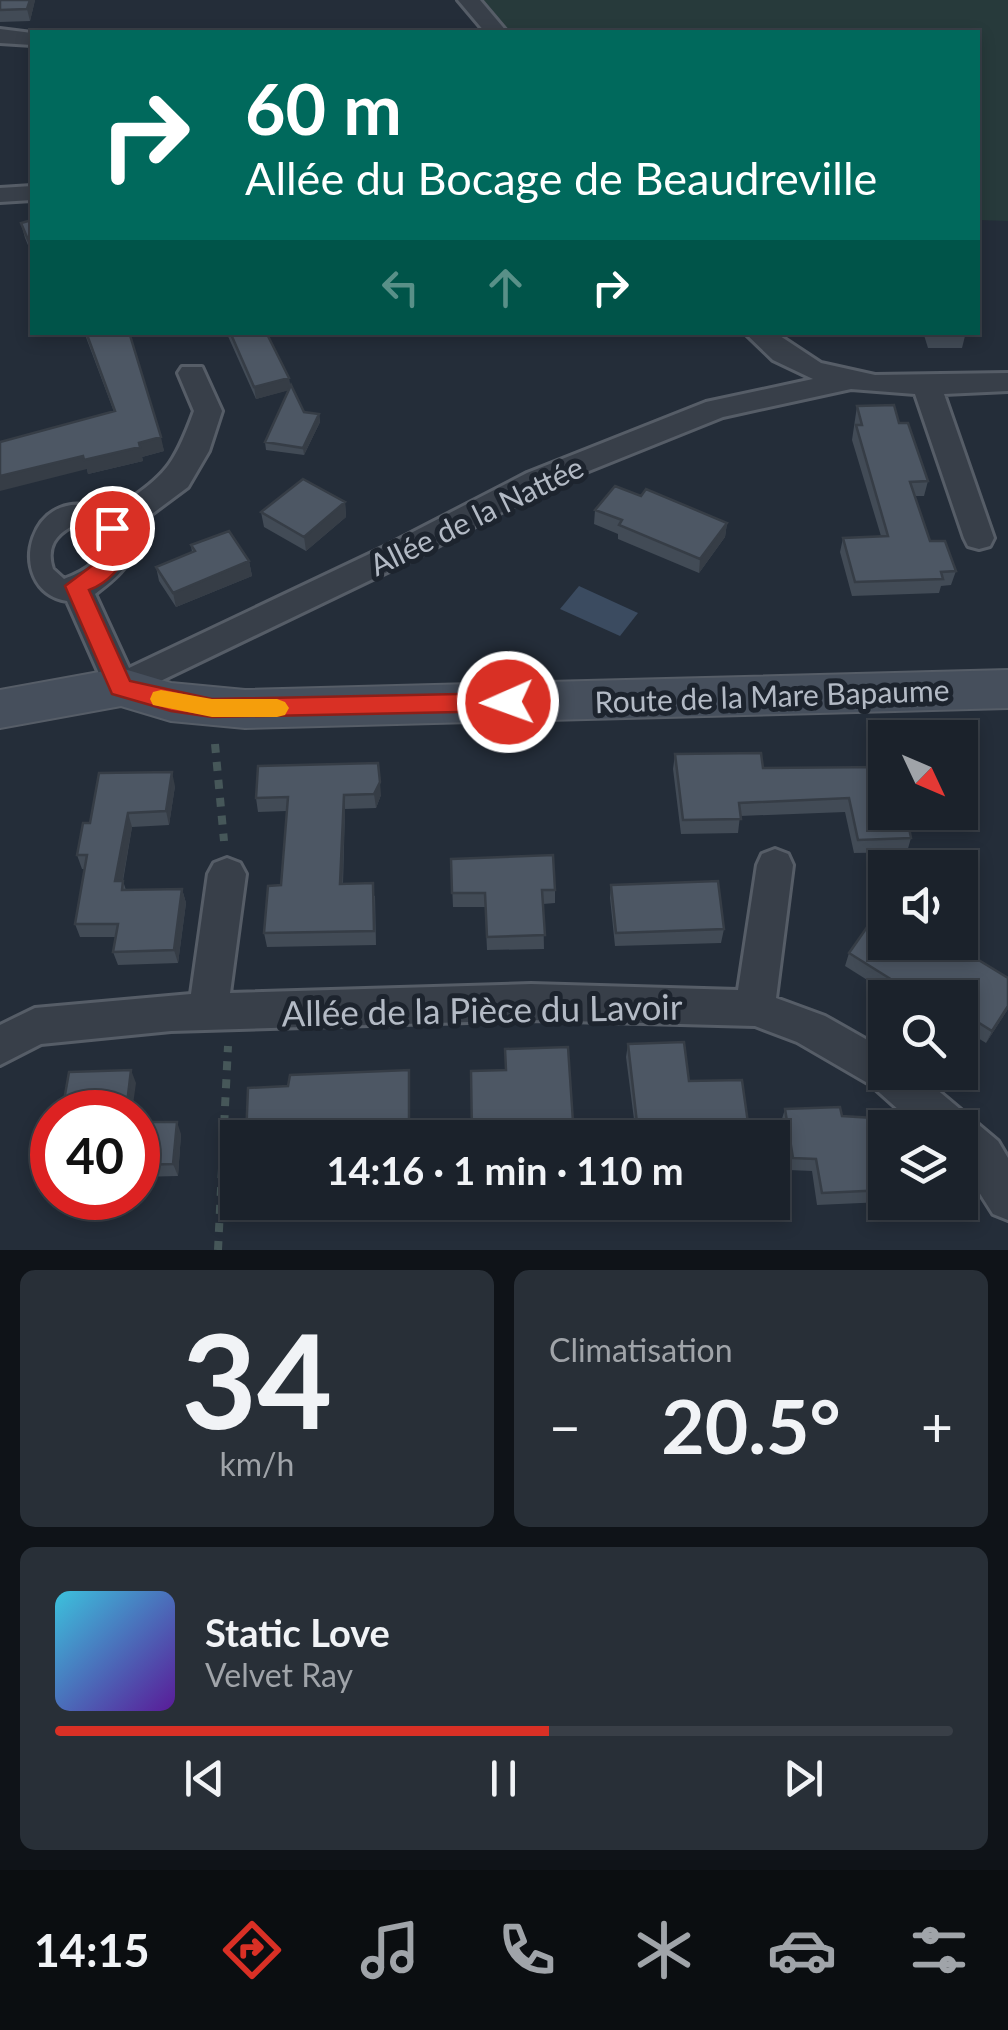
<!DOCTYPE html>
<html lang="fr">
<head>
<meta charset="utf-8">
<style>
	body { margin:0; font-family:Lato,sans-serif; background:#282f37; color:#f1f3f6; height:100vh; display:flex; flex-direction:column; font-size:38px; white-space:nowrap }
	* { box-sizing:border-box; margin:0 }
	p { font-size:32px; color:#a0a4a9 }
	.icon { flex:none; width:55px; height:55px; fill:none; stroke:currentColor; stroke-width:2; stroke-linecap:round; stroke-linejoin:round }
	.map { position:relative; height:1250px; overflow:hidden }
	.side { display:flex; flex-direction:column; gap:20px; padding:20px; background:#0f1318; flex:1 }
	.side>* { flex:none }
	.top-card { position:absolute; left:30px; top:30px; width:950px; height:305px; border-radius:0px; box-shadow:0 5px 15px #0003,0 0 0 2px #393f47; background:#00695c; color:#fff; overflow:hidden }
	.needle { width:65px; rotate:134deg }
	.buttons { position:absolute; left:868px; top:720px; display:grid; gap:20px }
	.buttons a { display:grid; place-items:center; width:110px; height:110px; border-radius:0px; background:#1b222b; box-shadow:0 5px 15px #0003,0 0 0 2px #393f47; font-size:50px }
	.speed { position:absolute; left:30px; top:1090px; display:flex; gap:20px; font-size:50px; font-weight:700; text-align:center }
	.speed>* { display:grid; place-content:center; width:130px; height:130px; border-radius:50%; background:#1b222b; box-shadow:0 5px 15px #0003,0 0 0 2px #393f47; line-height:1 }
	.speed .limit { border:15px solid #d22; background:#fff; color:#111 }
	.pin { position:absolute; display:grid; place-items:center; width:85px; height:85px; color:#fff; margin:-42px; border:5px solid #fff; border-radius:50%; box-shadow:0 2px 10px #0007 }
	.me { position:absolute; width:110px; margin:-55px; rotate:268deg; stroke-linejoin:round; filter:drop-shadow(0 0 8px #0008) }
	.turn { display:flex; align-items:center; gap:35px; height:210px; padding:0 50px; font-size:45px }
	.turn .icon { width:130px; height:130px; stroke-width:2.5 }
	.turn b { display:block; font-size:70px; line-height:85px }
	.lanes { display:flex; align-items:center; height:95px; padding:0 50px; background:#0003; justify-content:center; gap:50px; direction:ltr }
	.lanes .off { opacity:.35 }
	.big { font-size:75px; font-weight:700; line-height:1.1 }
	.side .widget { flex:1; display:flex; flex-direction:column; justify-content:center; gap:15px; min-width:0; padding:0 35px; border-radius:15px; background:#282f37 }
	.side .dial { align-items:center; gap:0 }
	.dial b { font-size:130px; line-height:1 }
	.song { display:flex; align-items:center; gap:30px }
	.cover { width:120px; height:120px; border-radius:15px; background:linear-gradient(135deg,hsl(190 70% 55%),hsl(270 70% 35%)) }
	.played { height:10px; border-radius:5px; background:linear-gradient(90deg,#d93025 55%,#393f47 55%) }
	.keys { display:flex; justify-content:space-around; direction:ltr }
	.heat { display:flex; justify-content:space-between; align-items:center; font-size:55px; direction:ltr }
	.side .tiles { flex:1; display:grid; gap:20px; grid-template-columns:1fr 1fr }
	.widget:last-child { grid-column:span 2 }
	.trip { position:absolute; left:220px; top:1120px; width:570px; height:100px; border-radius:0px; background:#1b222b; box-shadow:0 5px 15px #0003,0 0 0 2px #393f47; font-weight:700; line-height:100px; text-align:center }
	.dock { display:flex; height:160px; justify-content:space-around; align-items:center; background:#0b0e11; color:#a0a4a9 }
	.dock .icon { width:70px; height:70px }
	.dock .on { color:#d93025 }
	.dock b { font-size:45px; color:#f1f3f6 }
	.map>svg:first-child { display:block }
	.green { fill:#273a3b }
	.water { fill:#3b4b60 }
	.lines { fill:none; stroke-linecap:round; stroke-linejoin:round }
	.street-casing { stroke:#565d67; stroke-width:6 }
	.secondary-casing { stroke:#565d67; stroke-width:4 }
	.path { stroke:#465759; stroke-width:8; stroke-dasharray:9 9; stroke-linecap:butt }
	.street { fill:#383f49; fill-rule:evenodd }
	.secondary { fill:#464f5c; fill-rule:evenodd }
	.wall { fill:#424b56 }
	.shaded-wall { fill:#363d46 }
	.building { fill:#4d5764; stroke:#363d46; stroke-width:2.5 }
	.route { fill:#d93025; stroke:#8d1f18; stroke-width:2.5 }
	.slow { fill:#f59e0b }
	.labels { text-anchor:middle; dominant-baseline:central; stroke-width:10; stroke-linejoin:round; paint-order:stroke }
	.street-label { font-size:30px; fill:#b3bac5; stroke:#1d242e }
	.near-street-label { font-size:35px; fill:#b3bac5; stroke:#1d242e }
</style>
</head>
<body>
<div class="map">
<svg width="1008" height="1250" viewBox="0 0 1008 1250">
	<rect width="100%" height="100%" fill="#242d39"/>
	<path class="green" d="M469,0H1008V221L978,220V32H496Z"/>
	<path class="water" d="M579,586L638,613L620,636L560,609Z"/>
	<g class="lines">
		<g class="street-casing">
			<path id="street" d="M458,0H480L507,32H485Z
				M0,29L32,33V45L0,43Z
				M32,186V200L0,202V188Z
				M744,332H774L821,363L875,375L1008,373V391L944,394L994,538L990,546L979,549L968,546L964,538L915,394L851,389L723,417L549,487L406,563L121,700L109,696L67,601C0,590 30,471 110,514C163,475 171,474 194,411L178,373L182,367H202L222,411L209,451L188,487L129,531C141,560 116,578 95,594L129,668L384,547L527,473L706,402L813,379L773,360ZM74,525L100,535C106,560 85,571 64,579L53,569C46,547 55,535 74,525Z
				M775,849L788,854L793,865L776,998L825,1016L885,1050V1072H916L998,1141L1008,1158V1220L993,1214L960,1162V1128H919L871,1085L797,1042L755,1026L531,1020L171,1031L41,1044L0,1065V1025L35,1008L191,994L208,874L214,863L227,858L240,863L246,874L230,993L531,984L738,990L757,865L762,854Z"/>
		</g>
		<g class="secondary-casing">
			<path id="secondary" d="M121,668L171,683L245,690L1008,670V708L245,728L171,721L121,706L0,728V690Z"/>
		</g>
		<path class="path" d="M215,744L224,841
			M218,1250L228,1046"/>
		<use href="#street" class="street"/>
		<use href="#secondary" class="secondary"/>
	</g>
	<path class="wall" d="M0,0H35L30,21L0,22Z
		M32,220V255L25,238L21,223Z
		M84,332H129L164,451L142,457L143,461L88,474L87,469L114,412Z
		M218,332H266L289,378L290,387L304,412L319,414L320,422L304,455L266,450L265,442L288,390L256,399L227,334L220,336Z
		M923,332H966L962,348H928Z
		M857,406L899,423L928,481L924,496H915L930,541L956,571L951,585L941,586L939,593L852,596L840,552L843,538L881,536L852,440Z
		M641,496L727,523L725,537L699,573L618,539V534L594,524L595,510Z
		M345,502L346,517L306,551L264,527L261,512Z
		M191,545L249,561L252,576L176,607L159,581L156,567L192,552Z
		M675,754L763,768L885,767L911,838L907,852L854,853L845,812L740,816L738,833L681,834L673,769Z
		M258,766L381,795L376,808L345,809L343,884L375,896L376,945L267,947L264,933L281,885L287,811L258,812L256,798Z
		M175,786L169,825L132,827L123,881L126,890L182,889L186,903L178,963L118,965L113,952L115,937H80L75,924L85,869H82L77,855L90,823Z
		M451,859L555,890V903L543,904L544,949L487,950L485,907H453Z
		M611,885L724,929L721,943L615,946L610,898Z
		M849,953L1008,978V1009L986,1043L960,1027V998H896L845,966Z
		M628,1044L689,1081L749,1130L747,1138H708V1133L636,1135L626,1057Z
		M785,1109L842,1116L885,1174V1197L883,1202L817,1205L812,1171L789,1170L781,1122Z
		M138,1122L181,1134L178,1176L138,1177Z
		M52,1125V1180H44L38,1168Z"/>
	<path class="shaded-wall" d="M30,0H35L30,21L27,9Z
		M289,378L290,390L256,399L254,387Z
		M319,414L320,422L304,455L303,448Z
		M161,437L164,451L142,457L139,443Z
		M140,447L143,461L88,474L87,469L0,491V476L83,456Z
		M345,502L346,517L306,551L304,537Z
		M727,523L725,537L699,573L700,559Z
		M249,561L252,576L176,607L173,593Z
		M172,772L175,786L169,825L166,811Z
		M380,782L381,795L376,808L374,794Z
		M344,795L345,809L342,897L340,884Z
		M128,813L132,827L120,895L115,881Z
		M182,889L186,903L178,963L174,950Z
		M1008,1006V1009L986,1043L992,1031Z
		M131,1070L136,1083L132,1112H126Z
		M177,1122L181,1134L178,1176L173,1164Z"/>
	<path class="building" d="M0,0H30L27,9L0,10Z
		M32,220V249L21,223Z
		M86,332H129L161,437L139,443L140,447L84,460L83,456L0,476V442L115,411Z
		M230,332H266L289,378L254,387Z
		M291,385L304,412L319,414L303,448L265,442Z
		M894,405L899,423H908L928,481L910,482L930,541H945L956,571L941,572L943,579L855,582L843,538L888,536L856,425H862L857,406Z
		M303,479L345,502L304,537L261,512Z
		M615,486L641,496L646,489L727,523L700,559L619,525L622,520L595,510Z
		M229,531L249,561L173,593L156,567L195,551L191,545Z
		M761,753L763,768L885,767V812H906L911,838L858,840L849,798L739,803L741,819L683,820L675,754Z
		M378,763L380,782L374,794L344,795L340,884L373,883L374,931L264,933L268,886L281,885L288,797L256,798L258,766Z
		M172,772L166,811L128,813L115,881H123L122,890L182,889L174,950L113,952L118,924H75L87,855H77L83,823H90L99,773Z
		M553,855L555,890H542L545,935L487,937L485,893H452L451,859Z
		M718,881L724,929L616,933L611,885Z
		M884,903L885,942H949L1008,978V1006L992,1031L960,1011V998H921L849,953Z
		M684,1042L689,1081L742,1080L749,1130H712L711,1121L637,1123L628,1044Z
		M568,1047L574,1137L472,1138L471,1071L506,1070L505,1049Z
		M131,1070L126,1112H62L69,1072Z
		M409,1070V1138H246L248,1088L288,1086L290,1075Z
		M840,1107L842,1116L874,1118L885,1174V1190L822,1193L816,1159L793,1158L785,1109Z
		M138,1122H177L173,1164L138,1165Z
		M45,1125H52V1168H38Z"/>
	<path class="route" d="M112,520L120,522L129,549C122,567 108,583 89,590L130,681L212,699L508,693L516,696L520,702L516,709L508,711L212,717L171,711L112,694L65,586L105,556L108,549L102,528Z"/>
	<path class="slow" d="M161,690L212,699H277L285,702L289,708L285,715L277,717H212L153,705L150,699L153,692Z"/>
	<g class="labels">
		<g class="street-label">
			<text transform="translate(476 515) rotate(-26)">Allée de la Nattée</text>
			<text transform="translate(772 695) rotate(-2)">Route de la Mare Bapaume</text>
		</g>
		<g class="near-street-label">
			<text transform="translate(482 1009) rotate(-1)">Allée de la Pièce du Lavoir</text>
		</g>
	</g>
</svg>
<div class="buttons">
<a><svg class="needle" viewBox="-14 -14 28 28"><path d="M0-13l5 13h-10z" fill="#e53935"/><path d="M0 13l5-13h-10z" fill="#a0a4a9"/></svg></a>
<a><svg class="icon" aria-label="sound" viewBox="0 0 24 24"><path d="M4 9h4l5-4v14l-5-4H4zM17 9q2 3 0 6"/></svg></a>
<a><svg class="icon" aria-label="search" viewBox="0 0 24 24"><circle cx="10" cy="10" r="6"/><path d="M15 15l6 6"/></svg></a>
<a><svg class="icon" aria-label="layers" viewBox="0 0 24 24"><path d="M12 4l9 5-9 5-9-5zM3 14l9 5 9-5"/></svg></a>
</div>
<div class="speed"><div class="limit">40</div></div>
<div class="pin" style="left:112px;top:528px;background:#d93025"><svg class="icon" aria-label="arrive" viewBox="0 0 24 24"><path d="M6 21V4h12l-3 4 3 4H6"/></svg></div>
<svg class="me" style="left:508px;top:702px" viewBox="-20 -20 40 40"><circle r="17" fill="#d93025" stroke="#fff" stroke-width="3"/><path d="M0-11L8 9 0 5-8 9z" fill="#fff"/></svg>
<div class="trip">14:16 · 1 min · 110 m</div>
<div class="top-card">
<div class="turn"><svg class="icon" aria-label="right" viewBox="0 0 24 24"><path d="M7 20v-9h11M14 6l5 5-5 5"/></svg><div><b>60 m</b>Allée du Bocage de Beaudreville</div></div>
<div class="lanes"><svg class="icon off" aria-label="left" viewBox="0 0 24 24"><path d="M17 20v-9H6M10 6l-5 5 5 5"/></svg><svg class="icon off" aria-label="ahead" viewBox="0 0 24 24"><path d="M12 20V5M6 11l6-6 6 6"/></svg><svg class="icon" aria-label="right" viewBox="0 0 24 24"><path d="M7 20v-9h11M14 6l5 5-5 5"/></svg></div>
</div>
</div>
<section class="side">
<div class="tiles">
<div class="widget dial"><b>34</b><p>km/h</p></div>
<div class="widget"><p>Climatisation</p>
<div class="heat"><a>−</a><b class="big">20.5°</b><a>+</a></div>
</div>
<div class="widget">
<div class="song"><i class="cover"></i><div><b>Static Love</b><p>Velvet Ray</p></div></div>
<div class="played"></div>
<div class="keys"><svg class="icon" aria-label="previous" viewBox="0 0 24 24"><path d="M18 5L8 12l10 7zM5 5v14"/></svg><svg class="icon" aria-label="pause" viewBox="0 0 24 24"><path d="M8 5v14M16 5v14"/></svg><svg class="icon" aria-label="next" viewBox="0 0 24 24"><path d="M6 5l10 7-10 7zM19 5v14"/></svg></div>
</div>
</div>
</section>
<nav class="dock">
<b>14:15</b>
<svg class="icon on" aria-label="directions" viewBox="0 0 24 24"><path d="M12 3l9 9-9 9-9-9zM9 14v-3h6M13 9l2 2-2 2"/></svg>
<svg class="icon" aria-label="music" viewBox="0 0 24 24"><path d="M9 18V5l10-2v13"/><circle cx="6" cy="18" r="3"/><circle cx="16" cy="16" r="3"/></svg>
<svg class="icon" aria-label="phone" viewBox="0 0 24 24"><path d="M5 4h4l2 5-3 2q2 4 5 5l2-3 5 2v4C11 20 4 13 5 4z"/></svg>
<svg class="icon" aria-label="climate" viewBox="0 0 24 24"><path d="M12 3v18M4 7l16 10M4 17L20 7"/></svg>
<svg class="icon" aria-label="car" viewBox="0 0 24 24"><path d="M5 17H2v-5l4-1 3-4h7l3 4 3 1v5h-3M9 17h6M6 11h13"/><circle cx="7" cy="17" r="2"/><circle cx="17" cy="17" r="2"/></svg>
<svg class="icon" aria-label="filters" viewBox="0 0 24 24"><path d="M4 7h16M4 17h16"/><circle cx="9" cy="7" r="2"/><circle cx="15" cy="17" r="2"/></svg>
</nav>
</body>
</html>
